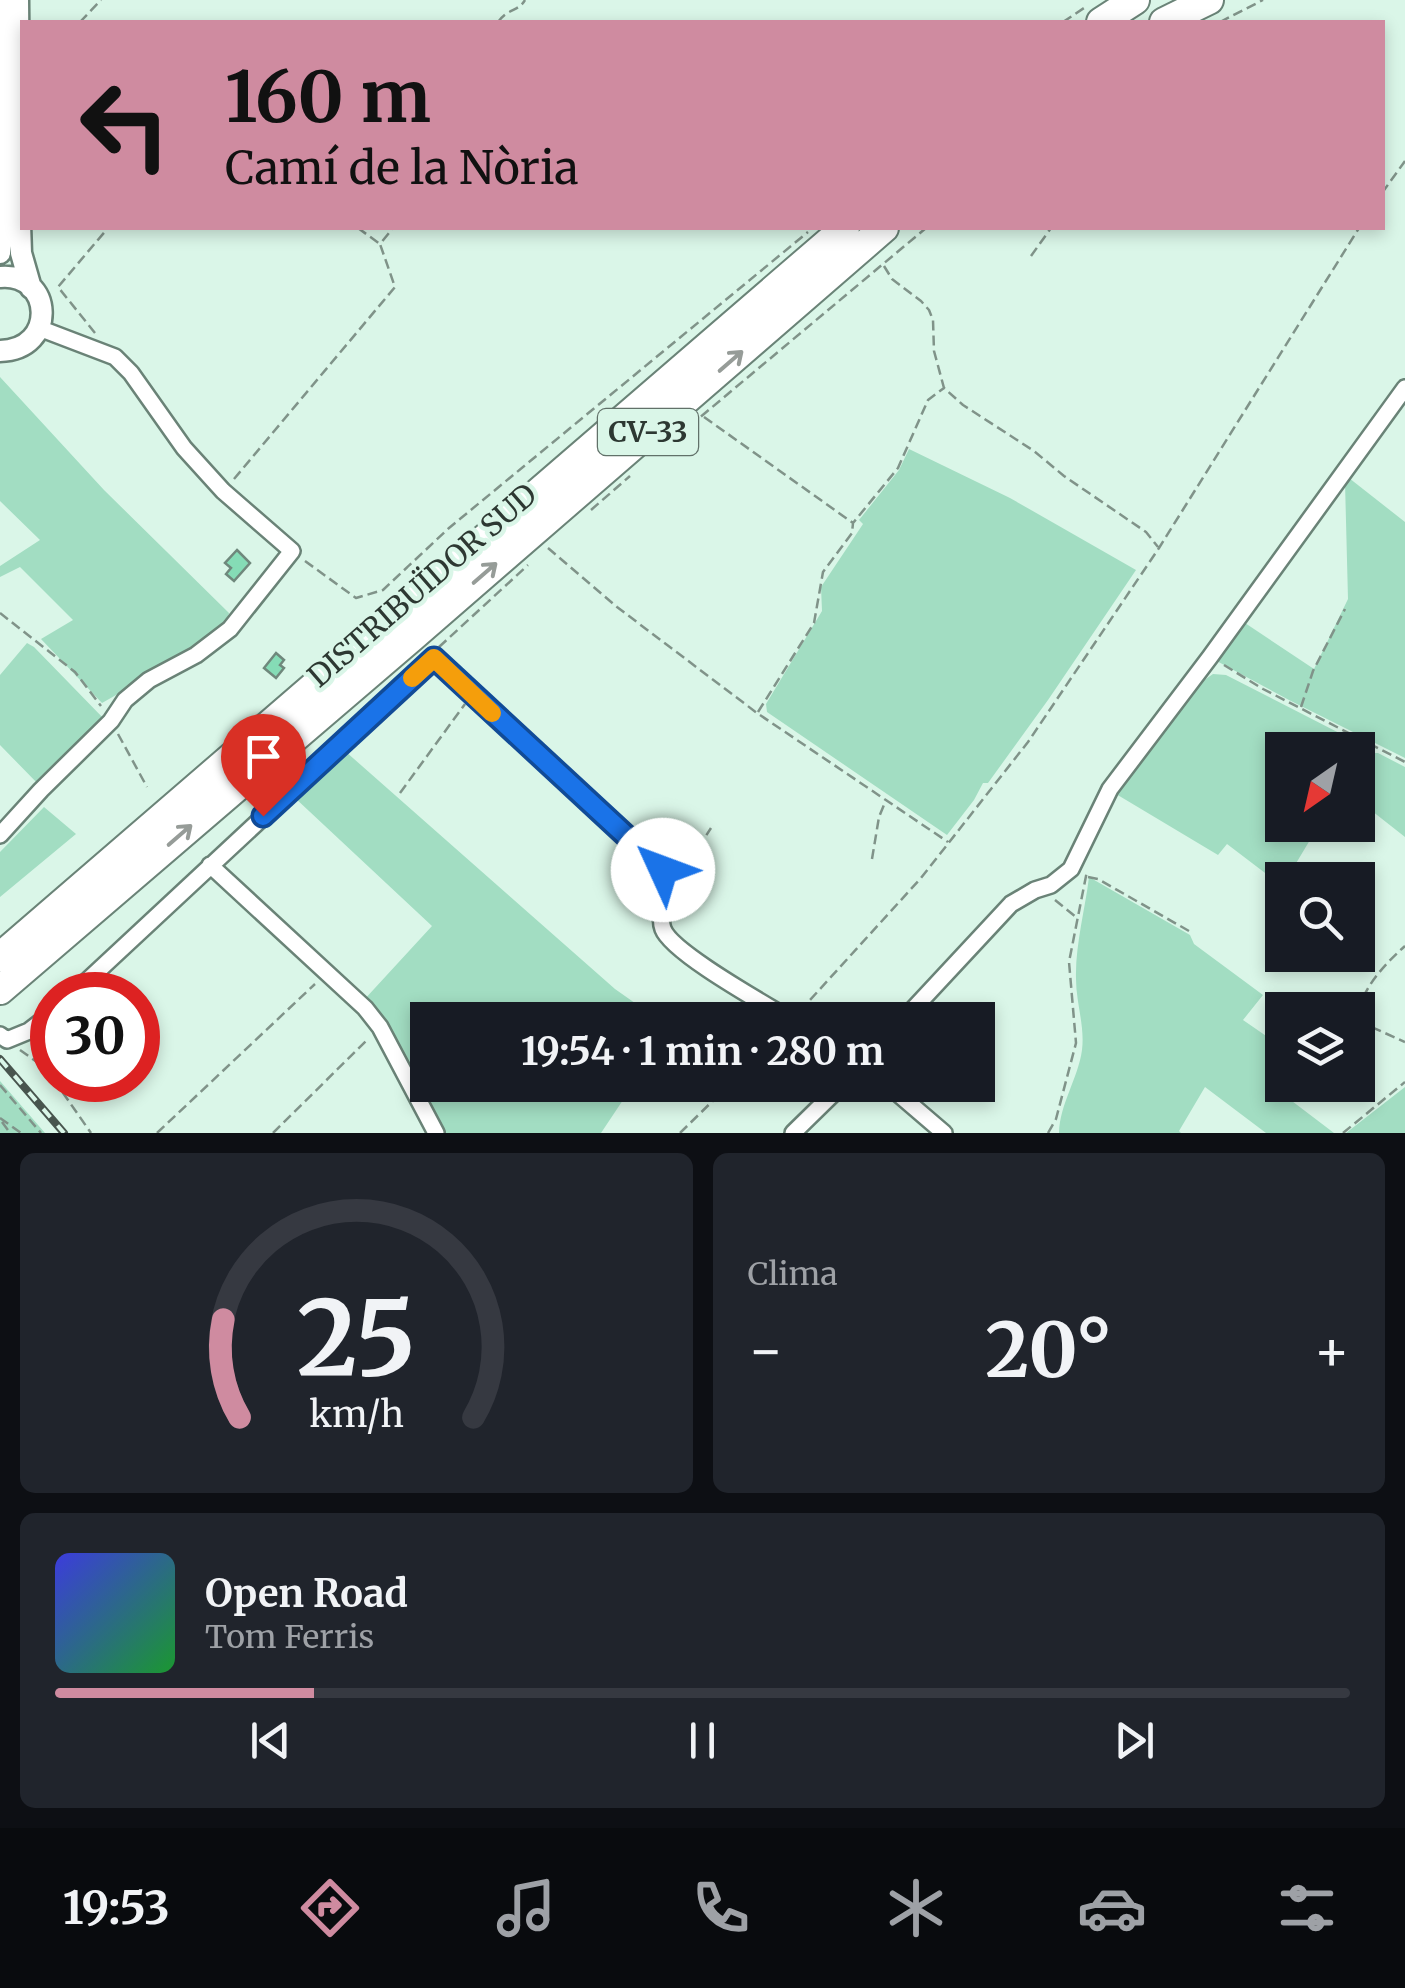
<!DOCTYPE html>
<html lang="es">
<head>
<meta charset="utf-8">
<style>
	body { margin:0; font-family:Merriweather,serif; background:#20242c; color:#f1f3f6; height:100vh; display:flex; flex-direction:column; font-size:38px; white-space:nowrap }
	* { box-sizing:border-box; margin:0 }
	p { font-size:32px; color:#9ea1a6 }
	.icon { flex:none; width:55px; height:55px; fill:none; stroke:currentColor; stroke-width:2; stroke-linecap:round; stroke-linejoin:round }
	.map { position:relative; height:1133px; overflow:hidden }
	.details { display:flex; flex-direction:column; gap:20px; padding:20px; background:#0d0f14; flex:1 }
	.details>* { flex:none }
	.hud { position:absolute; left:20px; top:20px; width:1365px; height:210px; border-radius:0px; box-shadow:0 5px 15px #0003; background:#cf8ba0; color:#111; overflow:hidden }
	.needle { width:65px; rotate:214deg }
	.controls { position:absolute; left:1265px; top:732px; display:grid; gap:20px }
	.controls a { display:grid; place-items:center; width:110px; height:110px; border-radius:0px; background:#171b24; box-shadow:0 5px 15px #0003; font-size:50px }
	.speed { position:absolute; left:30px; top:972px; display:flex; gap:20px; font-size:50px; font-weight:700; text-align:center }
	.speed>* { display:grid; place-content:center; width:130px; height:130px; border-radius:50%; background:#171b24; box-shadow:0 5px 15px #0003; line-height:1 }
	.speed .limit { border:15px solid #d22; background:#fff; color:#111 }
	.pin { position:absolute; display:grid; place-items:center; width:85px; height:85px; color:#fff; margin:-102px -42px; border-radius:50% 50% 50% 0; rotate:-45deg; box-shadow:0 0 10px #0007 }
	.pin .icon { rotate:45deg }
	.me { position:absolute; width:110px; margin:-55px; rotate:313deg; stroke-linejoin:round; filter:drop-shadow(0 0 8px #0008) }
	.turn { display:flex; align-items:center; gap:35px; height:210px; padding:0 40px; font-size:45px }
	.turn .icon { width:130px; height:130px; stroke-width:2.5 }
	.turn b { display:block; font-size:70px; line-height:85px }
	.big { font-size:75px; font-weight:700; line-height:1.1 }
	.details .widget { flex:1; display:flex; flex-direction:column; justify-content:center; gap:15px; min-width:0; padding:0 35px; border-radius:15px; background:#20242c }
	.details .dial { align-items:center; gap:0 }
	.dial svg { height:260px; overflow:visible; fill:none; stroke:#363941; stroke-width:7; stroke-linecap:round; text-anchor:middle }
	.dial text { fill:#f1f3f6; stroke:none }
	.song { display:flex; align-items:center; gap:30px }
	.cover { width:120px; height:120px; border-radius:15px; background:linear-gradient(135deg,hsl(240 70% 55%),hsl(130 70% 35%)) }
	.played { height:10px; border-radius:5px; background:linear-gradient(90deg,#cf8ba0 20%,#363941 20%) }
	.keys { display:flex; justify-content:space-around; direction:ltr }
	.heat { display:flex; justify-content:space-between; align-items:center; font-size:55px; direction:ltr }
	.details .tiles { flex:1; display:grid; gap:20px; grid-template-columns:1fr 1fr }
	.widget:last-child { grid-column:span 2 }
	.trip { position:absolute; left:410px; top:1002px; width:585px; height:100px; border-radius:0px; background:#171b24; box-shadow:0 5px 15px #0003; font-weight:700; line-height:100px; text-align:center }
	.tab-bar { display:flex; height:160px; justify-content:space-around; align-items:center; background:#090b0e; color:#9ea1a6 }
	.tab-bar .icon { width:70px; height:70px }
	.tab-bar .active { color:#cf8ba0 }
	.tab-bar b { font-size:45px; color:#f1f3f6 }
	.map>svg:first-child { display:block }
	.green { fill:#a2ddc2 }
	.building { fill:#85dcb6; stroke:#6f887c; stroke-width:2.5 }
	.lines { fill:none; stroke-linecap:round; stroke-linejoin:round }
	.minor-casing { stroke:#6a8377; stroke-width:20 }
	.tertiary-casing { stroke:#6a8377; stroke-width:25 }
	.trunk-casing { stroke:#6a8377; stroke-width:32 }
	.path { stroke:#809389; stroke-width:2.5; stroke-dasharray:10 5; stroke-linecap:butt }
	.minor { stroke:#fff; stroke-width:15 }
	.tertiary { stroke:#fff; stroke-width:20 }
	.trunk { stroke:#fff; stroke-width:28 }
	.rail-casing { stroke:#48554e; stroke-width:8 }
	.rail { stroke:#daf6e8; stroke-width:4; stroke-dasharray:11; stroke-linecap:butt }
	.oneway { stroke:#969c98 }
	.route-casing { stroke:#114b97; stroke-width:25 }
	.route { stroke:#1a73e8; stroke-width:18 }
	.slow { stroke:#f59e0b; stroke-width:18 }
	.labels { text-anchor:middle; dominant-baseline:central; stroke-width:9; stroke-linejoin:round; paint-order:stroke }
	.shield { fill:#daf6e8; stroke:#617169; stroke-width:2.5 }
	.shield-label { font-size:28px; font-weight:bold; fill:#2d3832 }
	.street-label { font-size:30px; fill:#2d3832; stroke:#daf6e8 }
</style>
</head>
<body>
<div class="map">
<svg width="1405" height="1133" viewBox="0 0 1405 1133">
	<rect width="100%" height="100%" fill="#daf6e8"/>
	<path class="green" d="M0,377L104,490L229,613L226,626L204,645L102,703L41,639L73,620L20,567L0,577V566L40,540L0,501Z
		M909,449L1010,498L1136,570L1048,700L988,783H983L974,800L947,835L767,712L766,704L822,611L821,587L863,524L859,520L899,470Z
		M1349,478L1405,522V758L1289,700L1213,659L1242,621L1314,669L1348,599L1345,482Z
		M27,643L34,647L106,721L42,788L0,745V675Z
		M1213,674L1226,675L1351,739L1361,744L1366,753L1358,766V750H1282V825H1319L1286,880H1282V886L1227,844L1218,855L1116,794L1197,685Z
		M345,751L615,989L659,1020H428V1085H633L601,1133H443L363,1001L432,926L294,797Z
		M1373,753H1378L1405,767V837L1358,800V774Z
		M44,807L76,834L0,897V852Z
		M1089,877L1190,935L1194,944L1263,995L1243,1020L1282,1047V1085H1293L1284,1095L1334,1133H1266L1205,1087L1179,1131L1181,1133H1059C1060,1103 1078,1079 1082,1050C1085,1026 1076,1003 1076,979C1075,946 1085,910 1089,877Z
		M0,1081L45,1133H0Z
		M1405,1087V1133H1346Z"/>
	<path class="building" d="M237,550L250,563L234,581L226,574L231,568L225,563Z
		M276,653L284,660L280,665L284,668L276,678L264,668Z"/>
	<g class="lines">
		<g class="minor-casing">
			<path id="minor" d="M0,835L41,790L111,721L125,700L149,680L196,655L230,629L292,551L223,491L184,448L131,373L115,357L39,328
				M210,865L365,1008L380,1027L436,1133
				M72,995L434,658L662,867C664,872 668,877 669,882C671,897 657,913 663,929C672,953 765,1004 791,1020
				M903,1020L1011,904L1035,890L1051,885L1071,869L1110,789L1210,657L1405,388
				M0,1035L7,1040L29,1031L52,1013
				M888,1085L944,1133
				M793,1133L842,1085"/>
		</g>
		<g class="tertiary-casing">
			<path id="tertiary" d="M18,0L20,224L21,253L31,288
				M0,253L4,215L2,0
				M0,277C53,272 58,350 0,351"/>
		</g>
		<g class="trunk-casing">
			<path id="trunk" d="M1101,22L1135,0
				M1164,22L1209,0
				M0,957L845,228
				M0,990L412,637L884,228"/>
		</g>
		<path class="path" d="M80,22L101,0
			M498,22C508,8 518,12 525,0
			M1063,22L1087,6
			M1220,22L1263,0
			M1382,193L1405,161
			M358,228L380,244
			M1031,256L1051,228
			M884,266L892,279L921,301L929,310L933,320L934,351L944,388L963,405L1034,451L1064,476L1146,532L1158,547
			M95,333L58,287L108,228
			M704,417L853,523
			M655,455L926,228
			M234,479L395,287L380,244L393,228
			M591,510L630,476
			M548,548L617,607L757,713L948,842
			M305,561L356,598L383,590L449,528L808,232
			M0,613L75,672L101,706
			M439,647L528,565
			M1224,665L1263,689L1405,762
			M1301,707L1313,671L1345,609
			M758,712L814,623L823,572L852,533L853,523L898,468L928,400L944,388
			M118,734L147,787
			M1358,769L1371,746
			M400,793L465,704
			M872,859L879,817L886,800
			M682,873L711,828
			M1088,877L1098,879L1189,931
			M1055,900L1076,917
			M800,1011L921,878L1028,742L1159,548L1359,228
			M1358,1011C1366,984 1385,964 1405,946
			M1358,1021L1405,1042
			M20,1050L37,1062L52,1078
			M54,1080L91,1133
			M0,1085L41,1133
			M0,1118L21,1133
			M2,1122L10,1133
			M157,1133L315,984
			M273,1133L368,1039
			M680,1133L729,1085
			M1048,1133L1056,1119L1076,1043L1069,962L1087,871
			M1343,1133L1405,1082"/>
		<use href="#minor" class="minor"/>
		<use href="#tertiary" class="tertiary"/>
		<use href="#trunk" class="trunk"/>
		<g class="rail-casing">
			<path id="rail" d="M0,1059L64,1133"/>
		</g>
		<use href="#rail" class="rail"/>
	</g>
	<defs><path id="oneway-shaft" d="M-6 0H5M1.5-3L5.5 0L1.5 3" fill="none" stroke-width="1.6" stroke-linecap="round" stroke-linejoin="round" transform="scale(2.5)"/></defs>
	<g class="oneway">
		<use href="#oneway-shaft" transform="translate(731 361) rotate(-41)"/>
		<use href="#oneway-shaft" transform="translate(485 573) rotate(-41)"/>
		<use href="#oneway-shaft" transform="translate(180 835) rotate(-41)"/>
	</g>
	<g class="lines">
		<g class="route-casing">
			<path id="route" d="M263,816L434,658L663,870"/>
		</g>
		<use href="#route" class="route"/>
		<path class="slow" d="M412,678L434,658L492,713"/>
	</g>
	<g class="labels">
		<rect class="shield" x="598" y="409" width="100" height="46" rx="8"/>
		<g class="shield-label">
			<text x="648" y="432">CV-33</text>
		</g>
		<g class="street-label">
			<text transform="translate(422 585) rotate(-41)">DISTRIBUÏDOR SUD</text>
		</g>
	</g>
</svg>
<div class="controls">
<a><svg class="needle" viewBox="-14 -14 28 28"><path d="M0-13l5 13h-10z" fill="#e53935"/><path d="M0 13l5-13h-10z" fill="#9ea1a6"/></svg></a>
<a><svg class="icon" aria-label="search" viewBox="0 0 24 24"><circle cx="10" cy="10" r="6"/><path d="M15 15l6 6"/></svg></a>
<a><svg class="icon" aria-label="layers" viewBox="0 0 24 24"><path d="M12 4l9 5-9 5-9-5zM3 14l9 5 9-5"/></svg></a>
</div>
<div class="speed"><div class="limit">30</div></div>
<div class="pin" style="left:263px;top:816px;background:#d93025"><svg class="icon" aria-label="arrive" viewBox="0 0 24 24"><path d="M6 21V4h12l-3 4 3 4H6"/></svg></div>
<svg class="me" style="left:663px;top:870px" viewBox="-20 -20 40 40"><circle r="19" fill="#fff"/><path d="M0-13L10 11 0 6-10 11z" fill="#1a73e8"/></svg>
<div class="trip">19:54 · 1 min · 280 m</div>
<div class="hud">
<div class="turn"><svg class="icon" aria-label="left" viewBox="0 0 24 24"><path d="M17 20v-9H6M10 6l-5 5 5 5"/></svg><div><b>160 m</b>Camí de la Nòria</div></div>
</div>
</div>
<section class="details">
<div class="tiles">
<div class="widget dial"><svg viewBox="0 0 100 80">
<path d="M14 69A42 42 0 1 1 86 69"/>
<path d="M14 69A42 42 0 0 1 9 39" stroke="#cf8ba0"/>
<text x="50" y="56" font-size="32" font-weight="700">25</text>
<text x="50" y="72" font-size="11">km/h</text>
</svg></div>
<div class="widget"><p>Clima</p>
<div class="heat"><a>−</a><b class="big">20°</b><a>+</a></div>
</div>
<div class="widget">
<div class="song"><i class="cover"></i><div><b>Open Road</b><p>Tom Ferris</p></div></div>
<div class="played"></div>
<div class="keys"><svg class="icon" aria-label="previous" viewBox="0 0 24 24"><path d="M18 5L8 12l10 7zM5 5v14"/></svg><svg class="icon" aria-label="pause" viewBox="0 0 24 24"><path d="M8 5v14M16 5v14"/></svg><svg class="icon" aria-label="next" viewBox="0 0 24 24"><path d="M6 5l10 7-10 7zM19 5v14"/></svg></div>
</div>
</div>
</section>
<nav class="tab-bar">
<b>19:53</b>
<svg class="icon active" aria-label="directions" viewBox="0 0 24 24"><path d="M12 3l9 9-9 9-9-9zM9 14v-3h6M13 9l2 2-2 2"/></svg>
<svg class="icon" aria-label="music" viewBox="0 0 24 24"><path d="M9 18V5l10-2v13"/><circle cx="6" cy="18" r="3"/><circle cx="16" cy="16" r="3"/></svg>
<svg class="icon" aria-label="phone" viewBox="0 0 24 24"><path d="M5 4h4l2 5-3 2q2 4 5 5l2-3 5 2v4C11 20 4 13 5 4z"/></svg>
<svg class="icon" aria-label="climate" viewBox="0 0 24 24"><path d="M12 3v18M4 7l16 10M4 17L20 7"/></svg>
<svg class="icon" aria-label="car" viewBox="0 0 24 24"><path d="M5 17H2v-5l4-1 3-4h7l3 4 3 1v5h-3M9 17h6M6 11h13"/><circle cx="7" cy="17" r="2"/><circle cx="17" cy="17" r="2"/></svg>
<svg class="icon" aria-label="filters" viewBox="0 0 24 24"><path d="M4 7h16M4 17h16"/><circle cx="9" cy="7" r="2"/><circle cx="15" cy="17" r="2"/></svg>
</nav>
</body>
</html>
